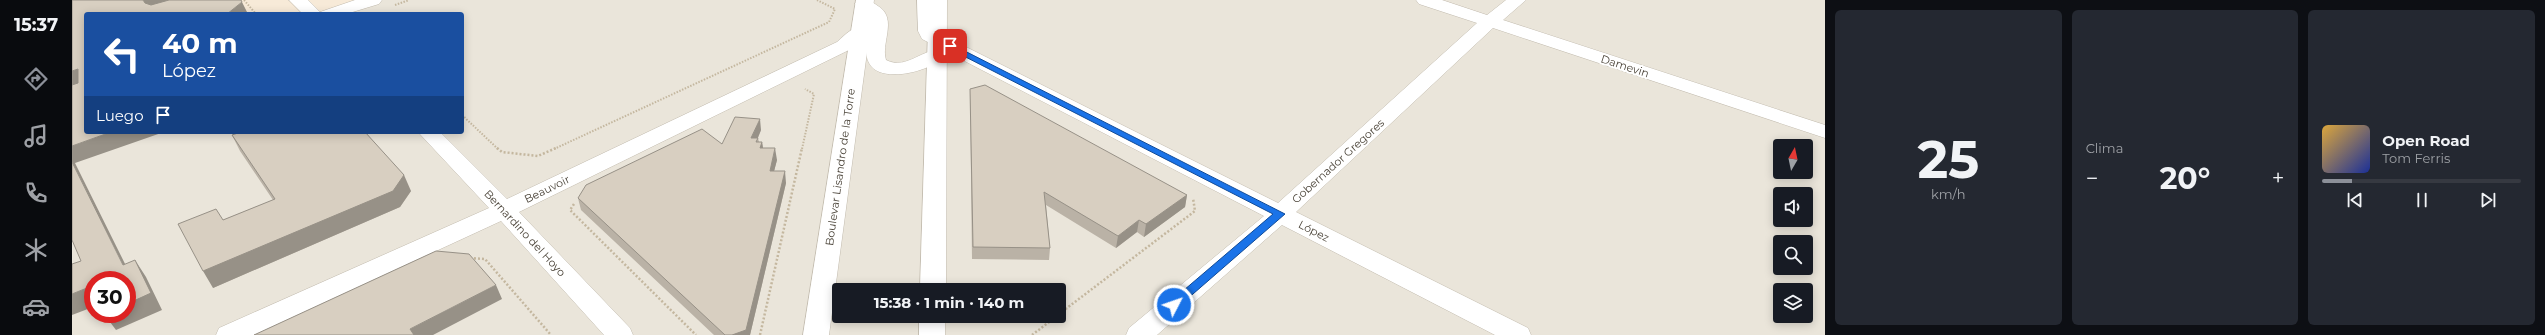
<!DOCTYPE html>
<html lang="es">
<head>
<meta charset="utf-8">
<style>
	body { margin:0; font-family:Montserrat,sans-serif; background:#242831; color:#f1f3f6; height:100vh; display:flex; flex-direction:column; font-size:15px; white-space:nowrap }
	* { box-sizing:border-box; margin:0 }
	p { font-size:13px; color:#9ea1a6 }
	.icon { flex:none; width:22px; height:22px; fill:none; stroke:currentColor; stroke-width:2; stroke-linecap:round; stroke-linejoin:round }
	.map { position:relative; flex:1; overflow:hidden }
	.drawer { display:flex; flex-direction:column; gap:10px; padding:10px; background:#0d0f14; width:720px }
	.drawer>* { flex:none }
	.banner { position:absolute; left:12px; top:12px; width:380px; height:122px; border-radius:4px; box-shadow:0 2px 10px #0003; background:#1a4fa0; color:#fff; overflow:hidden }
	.needle { width:26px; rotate:9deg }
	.buttons { position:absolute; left:1701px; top:139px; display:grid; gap:8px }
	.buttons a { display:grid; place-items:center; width:40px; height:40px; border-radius:4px; background:#171b24; box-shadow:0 2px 10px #0003; font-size:20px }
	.speed { position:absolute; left:12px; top:271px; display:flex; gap:8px; font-size:20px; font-weight:700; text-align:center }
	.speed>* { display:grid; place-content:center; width:52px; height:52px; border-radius:50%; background:#171b24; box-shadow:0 2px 10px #0003; line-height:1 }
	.speed .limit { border:6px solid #d22; background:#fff; color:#111 }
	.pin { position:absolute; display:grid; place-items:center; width:34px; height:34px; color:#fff; margin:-17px; border-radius:8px; box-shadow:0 2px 6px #0006 }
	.me { position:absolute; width:44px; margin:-22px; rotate:49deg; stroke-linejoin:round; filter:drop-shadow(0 0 3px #0008) }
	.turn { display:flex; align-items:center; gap:14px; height:84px; padding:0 12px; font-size:18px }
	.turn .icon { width:52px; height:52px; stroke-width:2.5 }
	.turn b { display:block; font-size:28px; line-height:34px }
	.then { display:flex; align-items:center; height:38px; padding:0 12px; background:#0003; gap:8px; font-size:15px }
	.big { font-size:30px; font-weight:700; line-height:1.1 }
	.drawer .widget { flex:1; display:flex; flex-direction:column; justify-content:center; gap:6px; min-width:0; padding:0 14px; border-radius:6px; background:#242831 }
	.drawer .dial { align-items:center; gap:0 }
	.dial b { font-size:52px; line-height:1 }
	.song { display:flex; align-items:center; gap:12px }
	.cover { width:48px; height:48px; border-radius:6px; background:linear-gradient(135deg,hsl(40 70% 55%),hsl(230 70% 35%)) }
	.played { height:4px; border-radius:2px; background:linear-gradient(90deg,#8c9099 15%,#363941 15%) }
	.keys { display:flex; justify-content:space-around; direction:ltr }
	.heat { display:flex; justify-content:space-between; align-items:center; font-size:22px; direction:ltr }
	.drawer .tiles { flex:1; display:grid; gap:10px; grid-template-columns:repeat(3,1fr) }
	.trip { position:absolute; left:760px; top:283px; width:234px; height:40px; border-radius:4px; background:#171b24; box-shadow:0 2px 10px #0003; font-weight:700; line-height:40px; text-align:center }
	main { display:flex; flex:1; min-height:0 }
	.menu { display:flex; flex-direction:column; width:72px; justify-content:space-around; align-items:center; background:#090b0e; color:#9ea1a6 }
	.menu .icon { width:28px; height:28px }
	.menu .selected { color:#8c9099 }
	.menu b { font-size:18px; color:#f1f3f6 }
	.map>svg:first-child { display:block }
	.residential { fill:#eae5da; fill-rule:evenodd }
	.commercial { fill:#f7ead8 }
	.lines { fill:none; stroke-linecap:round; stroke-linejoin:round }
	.minor-casing { stroke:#c2bbae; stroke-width:1 }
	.tertiary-casing { stroke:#c2bbae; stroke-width:1 }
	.path-far1 { stroke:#c4b79f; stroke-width:2; stroke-dasharray:1.5 1.5; stroke-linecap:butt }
	.path { stroke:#c4b79f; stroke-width:2.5; stroke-dasharray:2 2; stroke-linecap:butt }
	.minor { fill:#fff; fill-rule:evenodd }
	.tertiary { fill:#fff; fill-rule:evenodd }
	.wall { fill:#bab2a6 }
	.shaded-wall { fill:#979187 }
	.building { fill:#d8cfc1; stroke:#979187 }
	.route { fill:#1a73e8; stroke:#114b97 }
	.labels { text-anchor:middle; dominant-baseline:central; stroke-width:4; stroke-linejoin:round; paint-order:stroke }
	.street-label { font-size:11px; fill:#4b4439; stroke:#fff }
</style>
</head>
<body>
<main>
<nav class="menu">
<b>15:37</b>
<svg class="icon selected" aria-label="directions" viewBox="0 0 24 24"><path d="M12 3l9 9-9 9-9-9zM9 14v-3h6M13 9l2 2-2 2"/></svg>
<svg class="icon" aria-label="music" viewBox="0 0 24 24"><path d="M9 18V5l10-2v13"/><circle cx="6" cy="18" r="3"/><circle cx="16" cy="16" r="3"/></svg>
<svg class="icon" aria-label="phone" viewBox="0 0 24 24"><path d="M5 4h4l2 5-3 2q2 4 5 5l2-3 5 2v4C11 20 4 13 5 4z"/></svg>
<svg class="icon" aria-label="climate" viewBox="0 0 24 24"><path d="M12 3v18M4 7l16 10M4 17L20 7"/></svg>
<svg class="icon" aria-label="car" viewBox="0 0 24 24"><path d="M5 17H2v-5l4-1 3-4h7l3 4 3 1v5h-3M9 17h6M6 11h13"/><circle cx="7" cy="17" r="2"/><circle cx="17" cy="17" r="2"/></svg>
</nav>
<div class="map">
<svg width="1753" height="335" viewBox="0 0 1753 335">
	<rect width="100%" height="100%" fill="#f6f3ec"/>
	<path class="residential" d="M0,0H1753V335H0ZM14,14H390V132H14ZM1708,146H1734V172H1708ZM1708,194H1734V220H1708ZM1708,242H1734V268H1708ZM21,280H55V314H21ZM767,290H987V316H767ZM1708,290H1734V316H1708Z"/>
	<path class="commercial" d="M0,0H301L256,14H14Z"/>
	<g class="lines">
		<g class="minor-casing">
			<path id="minor" d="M217,0H236L248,12L283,0H310L307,4L274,14H231Z
				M786,0H798C802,4 807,6 811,10C823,24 809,44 814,60C836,71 851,46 871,51L873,55C862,71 808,85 797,63C792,54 795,42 797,32L777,50L447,212L558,328L561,335H532L429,221L182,335H144L147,328L417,208L346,132H368L435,199L765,42C774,34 781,25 794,28L797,32L798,18L783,4Z
				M845,0H863L864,32L1206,203L1405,23L1347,4L1344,0H1370L1415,15L1434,0H1454L1431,20L1753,125V138L1421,28L1224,212L1456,328L1459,335H1423L1210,225L1085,335H1054L1057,328L1192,216L850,39L846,31Z"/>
		</g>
		<g class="tertiary-casing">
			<path id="tertiary" d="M784,0H802L757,335H731Z
				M857,0H875L874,290H848Z
				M847,316H873V335H847Z"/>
		</g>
		<path class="path-far1" d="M172,0L184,14
			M323,5L337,0
			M390,115L426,149
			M482,149L757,22L763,9L745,0
			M730,149L742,94L733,89"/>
		<path class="path" d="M425,148L430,152L466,156L484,148
			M502,204L498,210L624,335
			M398,258L413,259L479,335
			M987,314L1123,211L1121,198
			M688,335L730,148
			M960,335L985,316"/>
		<use href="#minor" class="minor"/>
		<use href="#tertiary" class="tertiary"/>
	</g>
	<path class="wall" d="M898,89L1115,195L1113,207L1072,237L1065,232L1044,248L974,205L978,248L977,260L900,259Z
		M689,130L686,138L687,142H690L691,148L705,160L702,171L714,183L678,335H642L509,210L506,198L650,144Z
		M160,135L339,191L328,207L141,288L151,220L201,200L168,151Z"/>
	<path class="shaded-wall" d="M71,0H102L78,13Z
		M170,2L176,14H155Z
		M6,69L14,82L0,88V71Z
		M688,119L689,130L681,149L679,138Z
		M39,132H92L3,163L62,282L51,265L0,162V146Z
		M690,142L692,154L688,148Z
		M703,148L705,160L699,183L698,171Z
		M713,171L714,183L678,335H660Z
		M332,175L339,191L328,207L141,288L131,271Z
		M1115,195L1113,207L1072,237L1074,224Z
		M1067,220L1065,232L1044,248L1046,236Z
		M63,260L74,277L90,310L44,330L32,314H55V304Z
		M424,285L430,299L361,335H341L338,329Z
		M20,286L21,287V307L0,315V294Z"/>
	<path class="building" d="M0,0H71L73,3L79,5L97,0H169L170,2L155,14H14V132H39L0,146V85L6,83V69L0,71Z
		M913,85L1115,195L1074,224L1067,220L1046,236L972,192L978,248L901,247L898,89Z
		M663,117L688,119L679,138H686L684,142H690L688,148H703L698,171H713L674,330L660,335H653L506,198L514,185L630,129L650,144Z
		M169,132H293L332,175L321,191L131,271L106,224L144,209L151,220L203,199L160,135Z
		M0,162L51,265L63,260L79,293L55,304V280H21V288L20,286L0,294V264L9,261L0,240Z
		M364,251L397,254L424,285L338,329L342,335H182Z"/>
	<path class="route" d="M876,45H881L1213,214L1106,307H1098V302L1201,214L876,48Z"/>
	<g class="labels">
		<g class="street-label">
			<text transform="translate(1553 66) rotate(18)">Damevin</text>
			<text transform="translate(1266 161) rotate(-42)">Gobernador Gregores</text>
			<text transform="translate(768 167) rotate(-82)">Boulevar Lisandro de la Torre</text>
			<text transform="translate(475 189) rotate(-26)">Beauvoir</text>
			<text transform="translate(1242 231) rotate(27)">López</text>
			<text transform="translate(453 233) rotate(47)">Bernardino del Hoyo</text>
		</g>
	</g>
</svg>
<div class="buttons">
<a><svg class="needle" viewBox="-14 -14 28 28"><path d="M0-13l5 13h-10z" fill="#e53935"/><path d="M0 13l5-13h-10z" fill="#9ea1a6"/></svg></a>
<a><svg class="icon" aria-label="sound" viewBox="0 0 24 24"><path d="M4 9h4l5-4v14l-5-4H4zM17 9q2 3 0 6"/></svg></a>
<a><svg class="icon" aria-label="search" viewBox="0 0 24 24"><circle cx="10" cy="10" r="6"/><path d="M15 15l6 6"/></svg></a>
<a><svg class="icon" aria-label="layers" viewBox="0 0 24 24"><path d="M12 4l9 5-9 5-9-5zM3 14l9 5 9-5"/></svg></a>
</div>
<div class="speed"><div class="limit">30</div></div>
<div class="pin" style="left:878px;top:46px;background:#d93025"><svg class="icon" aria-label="arrive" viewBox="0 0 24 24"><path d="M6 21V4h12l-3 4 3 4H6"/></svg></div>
<svg class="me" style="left:1102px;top:305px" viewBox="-20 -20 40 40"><circle r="17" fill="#1a73e8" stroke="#fff" stroke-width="3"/><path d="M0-11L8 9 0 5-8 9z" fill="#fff"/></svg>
<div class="trip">15:38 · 1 min · 140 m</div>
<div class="banner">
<div class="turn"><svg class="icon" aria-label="left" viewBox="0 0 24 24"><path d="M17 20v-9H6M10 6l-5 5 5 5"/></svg><div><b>40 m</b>López</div></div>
<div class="then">Luego<svg class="icon" aria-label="arrive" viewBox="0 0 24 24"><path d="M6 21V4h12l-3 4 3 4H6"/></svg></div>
</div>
</div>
<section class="drawer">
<div class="tiles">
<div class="widget dial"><b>25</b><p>km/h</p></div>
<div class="widget"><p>Clima</p>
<div class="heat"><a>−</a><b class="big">20°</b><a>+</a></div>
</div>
<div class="widget">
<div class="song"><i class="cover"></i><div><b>Open Road</b><p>Tom Ferris</p></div></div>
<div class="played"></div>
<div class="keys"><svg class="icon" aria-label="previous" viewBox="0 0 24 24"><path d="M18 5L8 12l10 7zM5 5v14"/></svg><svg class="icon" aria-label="pause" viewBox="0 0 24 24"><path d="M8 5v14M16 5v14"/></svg><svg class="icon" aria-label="next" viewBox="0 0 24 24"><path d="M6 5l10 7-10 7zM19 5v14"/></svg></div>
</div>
</div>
</section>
</main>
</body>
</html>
